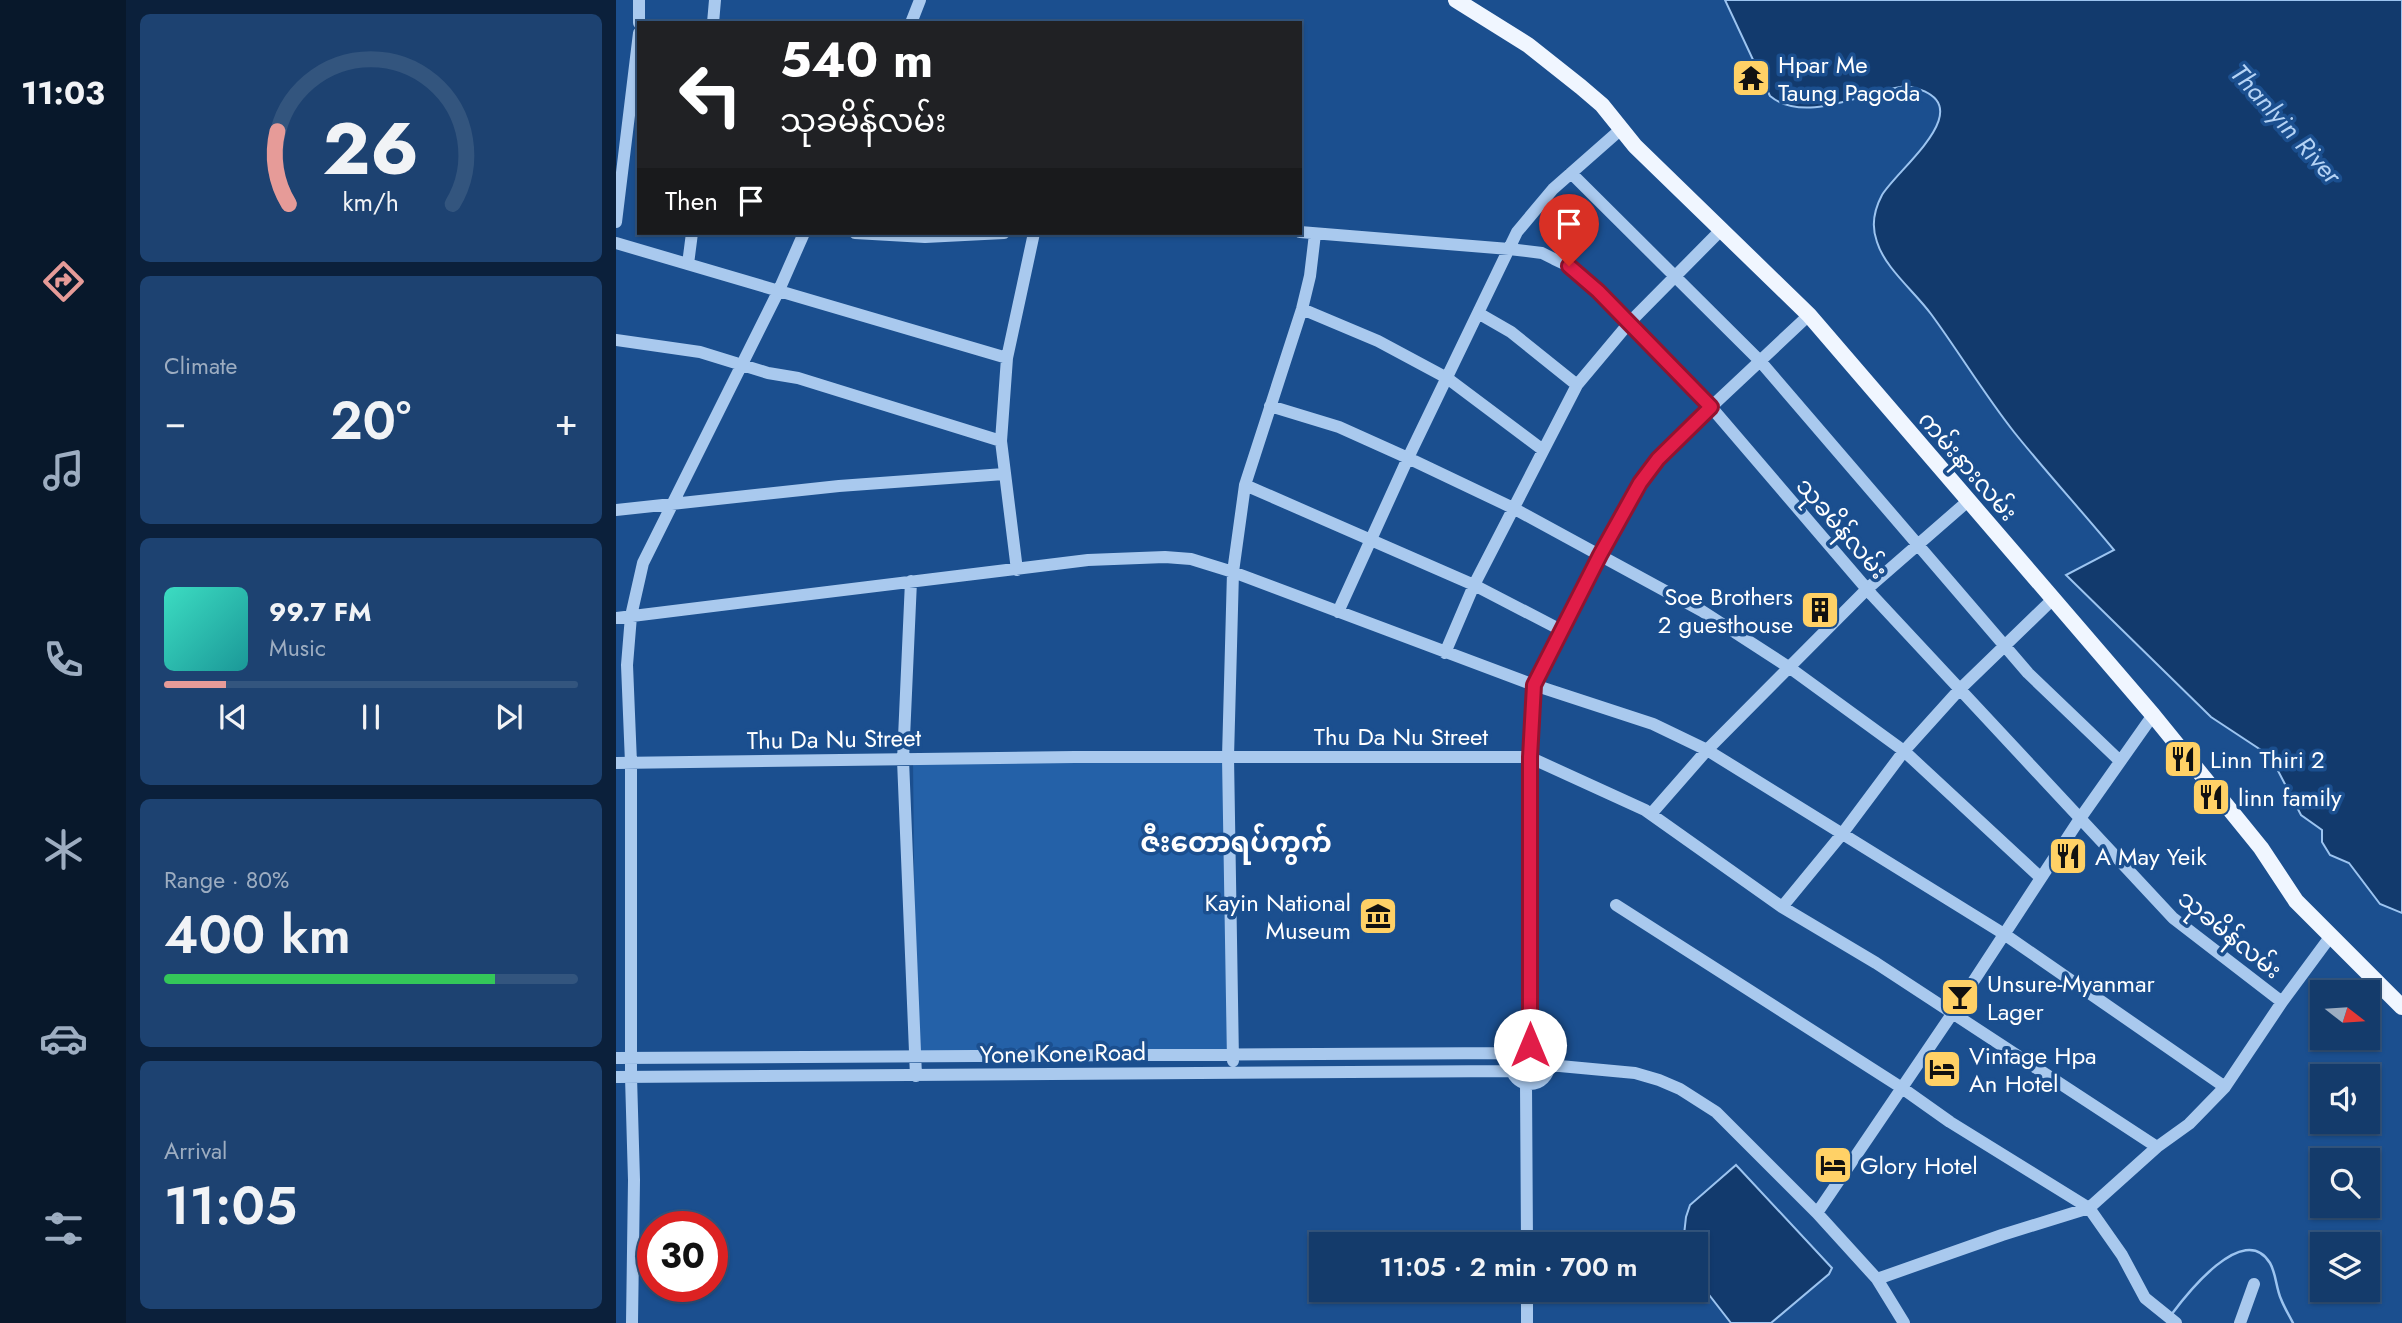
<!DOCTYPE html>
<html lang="en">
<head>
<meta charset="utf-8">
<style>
	body { margin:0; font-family:Jost,"Noto Sans Myanmar",sans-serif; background:#1d4271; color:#f1f3f6; height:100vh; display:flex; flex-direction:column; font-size:26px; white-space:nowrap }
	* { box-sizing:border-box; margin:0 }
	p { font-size:23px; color:#9dadc1 }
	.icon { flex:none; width:38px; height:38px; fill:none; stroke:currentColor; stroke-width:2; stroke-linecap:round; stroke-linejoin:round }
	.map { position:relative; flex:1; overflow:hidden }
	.details { display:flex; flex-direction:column; gap:14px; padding:14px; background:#0b203b; width:490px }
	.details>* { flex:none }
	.banner { position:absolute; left:21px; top:21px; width:665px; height:214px; border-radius:0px; box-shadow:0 2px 5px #0004,0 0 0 2px #33557e; background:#202124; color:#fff; overflow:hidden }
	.needle { width:46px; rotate:107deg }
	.fabs { position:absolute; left:1694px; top:980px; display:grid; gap:14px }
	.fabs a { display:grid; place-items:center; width:70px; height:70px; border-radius:0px; background:#143b6b; box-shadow:0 2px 5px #0004,0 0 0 2px #33557e; font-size:35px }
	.speed { position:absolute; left:21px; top:1211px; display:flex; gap:14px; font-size:35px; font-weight:700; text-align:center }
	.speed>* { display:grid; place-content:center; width:91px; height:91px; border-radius:50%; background:#143b6b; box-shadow:0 2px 5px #0004,0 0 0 2px #33557e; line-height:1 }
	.speed .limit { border:10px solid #d22; background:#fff; color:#111 }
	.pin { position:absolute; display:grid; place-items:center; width:60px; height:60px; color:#fff; margin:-72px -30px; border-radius:50% 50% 50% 0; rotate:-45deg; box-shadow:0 0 7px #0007 }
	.pin .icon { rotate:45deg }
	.me { position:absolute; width:77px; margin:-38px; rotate:0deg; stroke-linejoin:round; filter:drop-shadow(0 0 5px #0008) }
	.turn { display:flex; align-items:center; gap:24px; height:147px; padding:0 28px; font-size:32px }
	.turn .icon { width:91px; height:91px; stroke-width:2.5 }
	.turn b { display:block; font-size:49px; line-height:60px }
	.then { display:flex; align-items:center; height:66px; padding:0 28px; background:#0003; gap:14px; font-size:26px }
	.big { font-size:52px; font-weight:600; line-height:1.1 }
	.details .card { flex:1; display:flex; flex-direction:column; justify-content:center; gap:10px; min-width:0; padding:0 24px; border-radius:10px; background:#1d4271 }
	.details .dial { align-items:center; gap:0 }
	.dial svg { height:182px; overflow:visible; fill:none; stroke:#33557e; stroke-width:7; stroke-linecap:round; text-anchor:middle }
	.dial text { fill:#f1f3f6; stroke:none }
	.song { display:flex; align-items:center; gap:21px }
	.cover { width:84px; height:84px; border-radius:10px; background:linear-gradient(135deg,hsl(170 70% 55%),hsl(180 70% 35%)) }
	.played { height:7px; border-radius:4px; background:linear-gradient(90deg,#e69b98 15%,#33557e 15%) }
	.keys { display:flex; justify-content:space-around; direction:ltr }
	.heat { display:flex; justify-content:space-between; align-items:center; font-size:38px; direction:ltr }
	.charge { height:10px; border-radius:5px; background:linear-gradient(90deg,#34c759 80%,#33557e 0) }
	.trip { position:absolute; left:693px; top:1232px; width:399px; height:70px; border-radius:0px; background:#143b6b; box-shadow:0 2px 5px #0004,0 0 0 2px #33557e; font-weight:600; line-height:70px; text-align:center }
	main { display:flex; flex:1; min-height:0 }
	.dock { display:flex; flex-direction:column; width:126px; justify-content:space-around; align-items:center; background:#08182b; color:#9dadc1 }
	.dock .icon { width:49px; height:49px }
	.dock .active { color:#e69b98 }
	.dock b { font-size:32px; color:#f1f3f6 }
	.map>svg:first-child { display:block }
	.green { fill:#2461a8 }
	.water { fill:#123a6d; stroke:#9cc4f0; stroke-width:2 }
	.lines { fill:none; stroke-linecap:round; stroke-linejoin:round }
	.stream { stroke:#9cc4f0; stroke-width:2.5 }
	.minor { stroke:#a9c9ee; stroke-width:12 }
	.major { stroke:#f0f6ff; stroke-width:16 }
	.route-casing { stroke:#92132f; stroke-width:18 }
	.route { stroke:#e11d48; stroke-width:12 }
	.labels { text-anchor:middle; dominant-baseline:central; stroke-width:7; stroke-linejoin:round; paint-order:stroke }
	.poi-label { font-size:24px; fill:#fff; stroke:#1b4f8f; text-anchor:start }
	.street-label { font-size:24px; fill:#fff; stroke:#1b4f8f }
	.water-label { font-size:26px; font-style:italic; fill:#b5d3f5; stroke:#1b4f8f }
	.quarter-label { font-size:28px; font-weight:bold; fill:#fff; stroke:#1b4f8f }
</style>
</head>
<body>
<main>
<nav class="dock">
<b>11:03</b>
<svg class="icon active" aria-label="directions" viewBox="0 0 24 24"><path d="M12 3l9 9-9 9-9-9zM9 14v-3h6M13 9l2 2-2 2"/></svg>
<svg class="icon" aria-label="music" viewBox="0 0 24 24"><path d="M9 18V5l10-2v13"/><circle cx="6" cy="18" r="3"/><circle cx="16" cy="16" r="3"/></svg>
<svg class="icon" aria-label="phone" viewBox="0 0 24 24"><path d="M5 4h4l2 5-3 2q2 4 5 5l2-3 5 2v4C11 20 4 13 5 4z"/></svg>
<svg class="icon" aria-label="climate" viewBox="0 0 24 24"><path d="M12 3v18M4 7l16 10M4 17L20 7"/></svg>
<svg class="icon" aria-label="car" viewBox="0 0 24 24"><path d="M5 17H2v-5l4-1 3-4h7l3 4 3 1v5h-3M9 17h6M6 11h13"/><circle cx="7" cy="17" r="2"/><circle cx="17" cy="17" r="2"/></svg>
<svg class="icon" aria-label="filters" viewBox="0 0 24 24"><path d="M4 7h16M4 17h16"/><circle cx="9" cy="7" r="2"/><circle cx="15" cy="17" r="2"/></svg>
</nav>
<section class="details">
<div class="card dial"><svg viewBox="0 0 100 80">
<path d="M14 69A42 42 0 1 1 86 69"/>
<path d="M14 69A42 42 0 0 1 9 37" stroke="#e69b98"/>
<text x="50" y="56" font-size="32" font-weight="700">26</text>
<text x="50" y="72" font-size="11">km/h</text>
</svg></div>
<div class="card"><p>Climate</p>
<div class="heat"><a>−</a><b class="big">20°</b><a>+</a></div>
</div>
<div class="card">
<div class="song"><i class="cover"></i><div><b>99.7 FM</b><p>Music</p></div></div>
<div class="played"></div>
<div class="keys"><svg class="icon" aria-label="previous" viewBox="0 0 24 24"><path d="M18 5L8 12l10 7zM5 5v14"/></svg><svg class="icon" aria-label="pause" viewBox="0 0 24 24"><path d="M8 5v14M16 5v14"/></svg><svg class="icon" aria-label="next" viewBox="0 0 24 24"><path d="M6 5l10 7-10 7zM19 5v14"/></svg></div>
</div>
<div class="card"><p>Range · 80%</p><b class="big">400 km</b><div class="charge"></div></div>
<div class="card"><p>Arrival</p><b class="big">11:05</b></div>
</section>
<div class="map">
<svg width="1786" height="1323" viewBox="0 0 1786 1323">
	<rect width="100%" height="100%" fill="#1b4f8f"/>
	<path class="green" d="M612,757L617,1055L300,1057L297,758Z"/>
	<path class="water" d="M1109,0H1786V913L1764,904L1733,863L1714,855L1706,842V830L1685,815L1658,763L1648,752L1595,717L1450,575L1498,550C1465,510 1430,472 1398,432C1368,394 1343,352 1315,314C1298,291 1269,268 1261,242C1255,226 1258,210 1266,195C1283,167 1372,101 1290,86C1250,91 1189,125 1154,96Z
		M1120,1165L1216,1268L1213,1274L1155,1323H1115L1080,1278V1244H1067L1070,1217L1074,1205Z"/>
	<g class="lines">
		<path class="stream" d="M1555,1315C1570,1295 1628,1220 1654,1263C1660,1273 1660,1288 1665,1299C1668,1307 1673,1315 1677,1323"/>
		<path class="minor" d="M23,0V23
			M97,23L99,0
			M295,23L304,0
			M955,173L1144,361L1412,673L1504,761
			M0,222L23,33
			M684,232L893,249L926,253L938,259L953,266L982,291L1095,407L1256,595L1557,918L1666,1002
			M239,233L309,237L388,233
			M0,243L391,358
			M72,264L76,233
			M686,309L762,341L831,378L927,450
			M862,313L895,332L961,385
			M0,340L84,352L152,373L182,378L385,441
			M654,406L723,427L792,458L897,508L1086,611L1174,668L1288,751L1425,878
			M629,485L858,585L945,630
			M0,510L223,486L388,474
			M401,570L385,441L391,358L418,233
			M295,581L287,760L300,1076
			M722,612L792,458L901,232L937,189L1004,130
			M0,618L472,560L549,557L575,559L617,572L918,685L1037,724L1091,750L1388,934L1609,1087
			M829,653L858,585L961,385L1013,323L1104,231
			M0,763L459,757H913L1029,810L1166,907L1260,963L1541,1147
			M1035,814L1091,750L1251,589L1352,501
			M1000,905L1286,1088L1334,1122L1473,1208L1506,1255L1529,1298L1560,1323
			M1166,907L1226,834L1288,751L1343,690L1437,599
			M914,1045L913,757L918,685L983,555L1024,483L1042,459L1095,407L1193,315
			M895 1065a19 19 0 1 1 38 0a19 19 0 1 1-38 0Z
			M0,1058L898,1053
			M617,1061L612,757L617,572L629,485L686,309L694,276L699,234
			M933,1065L1019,1073L1043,1080L1064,1089L1100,1112L1201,1213L1261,1279L1288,1323
			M0,1077L895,1071
			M910,1084L911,1244
			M1201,1213L1336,1014L1463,820L1537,715
			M1261,1279L1386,1235L1473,1208L1541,1147L1573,1124L1609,1087L1666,1002L1714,937
			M16,1323L18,1180L15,1077V763L11,665L15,616L27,563L163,290L188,233
			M911,1323V1290
			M1624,1323L1638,1284"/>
		<path class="major" d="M840,0L912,45L965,87L986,105L1019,146L1193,315L1537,715L1645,848L1680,901L1786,1007"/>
	</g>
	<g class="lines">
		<g class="route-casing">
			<path id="route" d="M914,1045V757L918,685L984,555L1024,483L1042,459L1095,407L982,291L953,266"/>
		</g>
		<use href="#route" class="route"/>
	</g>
	<defs>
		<g id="temple-square" transform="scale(2.0125)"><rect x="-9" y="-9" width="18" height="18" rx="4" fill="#ffd166" stroke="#1b4f8f"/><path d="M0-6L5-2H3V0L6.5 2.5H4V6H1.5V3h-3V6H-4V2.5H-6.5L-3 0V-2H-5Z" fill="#111"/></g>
		<g id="building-square" transform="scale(2.0125)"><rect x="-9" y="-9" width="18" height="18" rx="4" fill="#ffd166" stroke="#1b4f8f"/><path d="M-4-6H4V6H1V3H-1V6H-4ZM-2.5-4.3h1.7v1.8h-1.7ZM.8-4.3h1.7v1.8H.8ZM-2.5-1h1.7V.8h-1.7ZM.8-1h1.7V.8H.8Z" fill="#111"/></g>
		<g id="restaurant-square" transform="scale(2.0125)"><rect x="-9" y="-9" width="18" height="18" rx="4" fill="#ffd166" stroke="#1b4f8f"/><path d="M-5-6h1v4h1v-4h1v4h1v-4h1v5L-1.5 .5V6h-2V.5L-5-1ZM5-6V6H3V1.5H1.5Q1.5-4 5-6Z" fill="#111"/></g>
		<g id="museum-square" transform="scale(2.0125)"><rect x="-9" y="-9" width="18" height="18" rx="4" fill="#ffd166" stroke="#1b4f8f"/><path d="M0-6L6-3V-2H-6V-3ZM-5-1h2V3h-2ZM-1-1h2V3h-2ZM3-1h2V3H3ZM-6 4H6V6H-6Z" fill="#111"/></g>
		<g id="bar-square" transform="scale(2.0125)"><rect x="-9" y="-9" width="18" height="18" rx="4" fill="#ffd166" stroke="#1b4f8f"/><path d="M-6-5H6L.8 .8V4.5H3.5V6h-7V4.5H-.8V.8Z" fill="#111"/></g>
		<g id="hotel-square" transform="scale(2.0125)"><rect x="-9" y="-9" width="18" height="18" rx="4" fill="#ffd166" stroke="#1b4f8f"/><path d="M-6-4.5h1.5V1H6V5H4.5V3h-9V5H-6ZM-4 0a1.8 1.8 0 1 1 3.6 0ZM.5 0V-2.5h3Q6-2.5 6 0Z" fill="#111"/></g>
	</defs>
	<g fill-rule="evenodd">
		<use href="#temple-square" x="1135" y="78"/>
		<use href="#building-square" x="1204" y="610"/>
		<use href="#restaurant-square" x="1567" y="759"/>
		<use href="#restaurant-square" x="1595" y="797"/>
		<use href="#restaurant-square" x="1452" y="856"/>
		<use href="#museum-square" x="762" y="916"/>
		<use href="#bar-square" x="1344" y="997"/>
		<use href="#hotel-square" x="1326" y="1069"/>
		<use href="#hotel-square" x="1217" y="1165"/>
	</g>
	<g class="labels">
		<g class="poi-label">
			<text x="1162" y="64">Hpar Me<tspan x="1162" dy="28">Taung Pagoda</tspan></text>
			<text x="1177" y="596" text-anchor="end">Soe Brothers<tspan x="1177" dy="28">2 guesthouse</tspan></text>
			<text x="1594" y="759">Linn Thiri 2</text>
			<text x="1622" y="797">linn family</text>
			<text x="1479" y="856">A May Yeik</text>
			<text x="735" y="902" text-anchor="end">Kayin National<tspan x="735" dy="28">Museum</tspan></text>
			<text x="1371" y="983">Unsure-Myanmar<tspan x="1371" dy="28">Lager</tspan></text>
			<text x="1353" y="1055">Vintage Hpa<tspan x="1353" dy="28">An Hotel</tspan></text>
			<text x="1244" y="1165">Glory Hotel</text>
		</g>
		<g class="street-label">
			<text transform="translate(1352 466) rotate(49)">ကမ်းနားလမ်း</text>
			<text transform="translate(1226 528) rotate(49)">သုခမိန်လမ်း</text>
			<text x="785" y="736">Thu Da Nu Street</text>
			<text transform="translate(218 739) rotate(-1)">Thu Da Nu Street</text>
			<text transform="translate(1614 934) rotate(39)">သုခမိန်လမ်း</text>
			<text transform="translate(447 1053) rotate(-1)">Yone Kone Road</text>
		</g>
		<g class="water-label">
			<text transform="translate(1670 124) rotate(48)">Thanlyin River</text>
		</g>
		<g class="quarter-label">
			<text x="620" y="842">ဇီးတောရပ်ကွက်</text>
		</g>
	</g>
</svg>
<div class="fabs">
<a><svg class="needle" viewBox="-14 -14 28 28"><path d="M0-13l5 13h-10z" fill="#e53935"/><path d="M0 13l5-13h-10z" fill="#9dadc1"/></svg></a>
<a><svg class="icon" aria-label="sound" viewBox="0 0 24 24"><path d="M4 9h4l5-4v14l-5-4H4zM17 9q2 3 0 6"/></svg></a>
<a><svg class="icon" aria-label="search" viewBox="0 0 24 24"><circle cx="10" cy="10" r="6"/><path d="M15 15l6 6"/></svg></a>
<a><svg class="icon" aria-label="layers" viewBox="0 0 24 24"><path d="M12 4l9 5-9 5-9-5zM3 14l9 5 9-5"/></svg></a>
</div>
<div class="speed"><div class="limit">30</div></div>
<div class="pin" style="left:953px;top:266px;background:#d93025"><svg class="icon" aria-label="arrive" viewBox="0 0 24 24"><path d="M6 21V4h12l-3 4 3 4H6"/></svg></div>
<svg class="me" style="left:914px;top:1045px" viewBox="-20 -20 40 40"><circle r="19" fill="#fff"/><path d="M0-13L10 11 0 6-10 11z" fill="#e11d48"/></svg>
<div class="trip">11:05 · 2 min · 700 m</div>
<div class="banner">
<div class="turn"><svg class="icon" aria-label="left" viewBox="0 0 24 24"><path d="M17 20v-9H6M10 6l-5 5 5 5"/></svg><div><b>540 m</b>သုခမိန်လမ်း</div></div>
<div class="then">Then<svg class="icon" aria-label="arrive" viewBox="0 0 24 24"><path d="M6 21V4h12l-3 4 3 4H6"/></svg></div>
</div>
</div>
</main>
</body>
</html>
